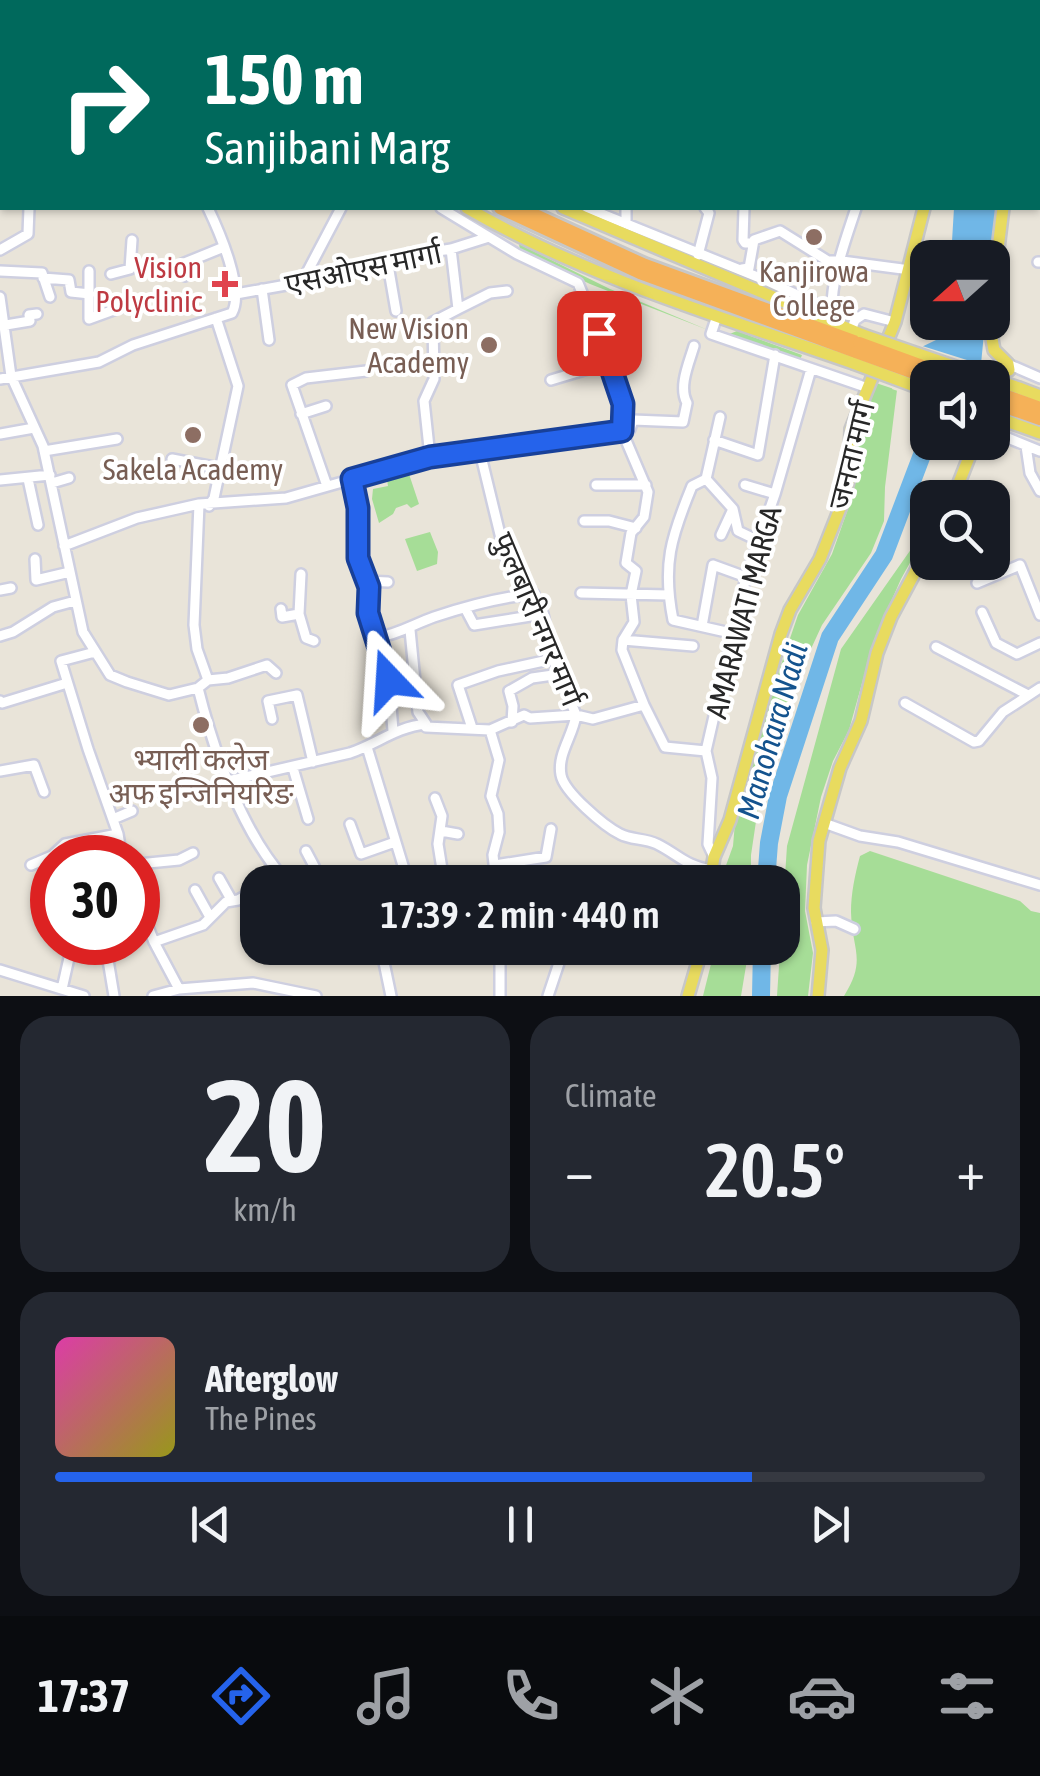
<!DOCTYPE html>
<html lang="en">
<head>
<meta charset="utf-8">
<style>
	body { margin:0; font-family:"Asap Condensed","Noto Sans Devanagari",sans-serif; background:#242831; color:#f1f3f6; height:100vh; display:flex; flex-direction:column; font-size:38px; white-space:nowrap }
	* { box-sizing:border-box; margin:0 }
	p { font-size:32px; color:#9ea1a6 }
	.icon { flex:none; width:55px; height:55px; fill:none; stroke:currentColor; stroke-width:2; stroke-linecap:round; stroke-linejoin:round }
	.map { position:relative; height:996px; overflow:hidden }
	.panel { display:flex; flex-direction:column; gap:20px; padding:20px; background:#0d0f14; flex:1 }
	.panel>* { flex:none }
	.top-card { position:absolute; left:0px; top:0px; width:1040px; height:210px; box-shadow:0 2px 8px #0004; background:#00695c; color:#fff; overflow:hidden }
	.needle { width:65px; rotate:249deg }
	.buttons { position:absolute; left:910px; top:240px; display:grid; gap:20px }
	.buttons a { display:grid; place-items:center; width:100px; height:100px; border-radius:20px; background:#171b24; box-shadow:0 2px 8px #0004; font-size:50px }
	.speed { position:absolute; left:30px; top:835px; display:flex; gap:20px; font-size:50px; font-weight:700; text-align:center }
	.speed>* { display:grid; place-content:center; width:130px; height:130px; border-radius:50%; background:#171b24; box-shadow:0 2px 8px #0004; line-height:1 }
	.speed .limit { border:15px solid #d22; background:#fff; color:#111 }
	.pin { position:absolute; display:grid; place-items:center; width:85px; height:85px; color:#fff; margin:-42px; border-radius:20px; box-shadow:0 5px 15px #0006 }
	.me { position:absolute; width:110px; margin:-55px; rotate:340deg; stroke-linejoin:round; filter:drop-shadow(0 0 8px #0008) }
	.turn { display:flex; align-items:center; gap:35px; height:210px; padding:0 40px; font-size:45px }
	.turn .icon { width:130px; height:130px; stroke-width:2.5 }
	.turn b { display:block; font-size:70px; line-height:85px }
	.big { font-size:75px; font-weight:600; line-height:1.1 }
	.panel .card { flex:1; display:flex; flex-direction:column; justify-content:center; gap:15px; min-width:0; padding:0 35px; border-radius:30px; background:#242831 }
	.panel .dial { align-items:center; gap:0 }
	.dial b { font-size:130px; line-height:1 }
	.song { display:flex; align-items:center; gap:30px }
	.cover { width:120px; height:120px; border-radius:15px; background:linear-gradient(135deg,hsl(320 70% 55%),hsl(60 70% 35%)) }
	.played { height:10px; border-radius:5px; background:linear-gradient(90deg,#2563eb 75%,#363941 75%) }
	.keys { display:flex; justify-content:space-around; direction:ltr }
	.heat { display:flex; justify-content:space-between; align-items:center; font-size:55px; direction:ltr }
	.panel .tiles { flex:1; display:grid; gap:20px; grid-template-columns:1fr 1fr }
	.card:last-child { grid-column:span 2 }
	.trip { position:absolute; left:240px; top:865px; width:560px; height:100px; border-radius:30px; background:#171b24; box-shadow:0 2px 8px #0004; font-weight:600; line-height:100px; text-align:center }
	.tabs { display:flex; height:160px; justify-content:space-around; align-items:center; background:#090b0e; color:#9ea1a6 }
	.tabs .icon { width:70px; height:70px }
	.tabs .selected { color:#2563eb }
	.tabs b { font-size:45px; color:#f1f3f6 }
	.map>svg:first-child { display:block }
	.green { fill:#a6dd97 }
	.water { fill:#70b7e7 }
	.pier { fill:#e9e4d9 }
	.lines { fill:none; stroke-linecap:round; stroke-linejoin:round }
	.river { stroke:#70b7e7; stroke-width:18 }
	.minor-casing { stroke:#cecfe0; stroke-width:14 }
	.major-casing { stroke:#c7c7c7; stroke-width:16 }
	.highway-casing { stroke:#c7c7c7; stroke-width:18 }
	.minor { stroke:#fff; stroke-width:9 }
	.major { stroke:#e8db5f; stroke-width:11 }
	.highway { stroke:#f5b158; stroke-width:12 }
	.major-bridge-casing { stroke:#c7c7c7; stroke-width:16; stroke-linecap:butt }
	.highway-bridge-casing { stroke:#c7c7c7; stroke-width:18; stroke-linecap:butt }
	.major-bridge { stroke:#e8db5f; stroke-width:11 }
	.highway-bridge { stroke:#f5b158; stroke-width:12 }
	.route-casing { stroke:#184099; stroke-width:25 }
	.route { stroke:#2563eb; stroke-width:18 }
	.education-dot { fill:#8d6e63; stroke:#fff; stroke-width:4 }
	.health-dot { fill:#e0444e; stroke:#fff; stroke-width:4 }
	.labels { text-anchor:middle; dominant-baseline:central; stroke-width:8; stroke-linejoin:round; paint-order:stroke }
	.health-label { font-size:30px; fill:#be3a42; stroke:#fff; text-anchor:end }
	.street-label { font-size:30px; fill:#272727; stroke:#fff }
	.education-label { font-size:30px; fill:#785e54; stroke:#fff }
	.water-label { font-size:32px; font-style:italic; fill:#14538e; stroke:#fff }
</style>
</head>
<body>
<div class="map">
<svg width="1040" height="996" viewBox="0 0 1040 996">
	<rect width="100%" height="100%" fill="#e9e4d9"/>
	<path class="green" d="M519,244L610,289L708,330L590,284L520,250Z
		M737,331L802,355L800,360L727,335Z
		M873,382L897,390L885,487L884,521L871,553L822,625L798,677L758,808L751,855V882H720L733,846L736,811L774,685L798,615L832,554L849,506L859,434Z
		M408,471L419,504L411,508L407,504L396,508L393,514L379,523L372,499L373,489L388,486L386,474Z
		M430,532L438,552L437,564L417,571L405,539Z
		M922,541L901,579L874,640L849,730L833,761L821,797L807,865L805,911L813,953L808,996H777L787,846L841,649L914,545Z
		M870,851L1020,901L1031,911L1040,913V996H844C867,959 852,951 851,912C851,893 855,875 860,856Z
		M715,948H749L741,996H703Z"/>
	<path class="water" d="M954,208H998L992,258H951Z
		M941,323H985L981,364L976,377L928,378L927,401L909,353L936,340Z"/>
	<path class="pier" d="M916,344L986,366L981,378H928L927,401L892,389L905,351Z"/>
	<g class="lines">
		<path class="river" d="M1038,96H1040
			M766,882L769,843L778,796L830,637L884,555L928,439
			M761,996L762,948"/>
		<g class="minor-casing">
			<path id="minor" d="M11,0V2
				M112,0L116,2
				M249,0L253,2
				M291,0V2
				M450,0V2
				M503,0H508
				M616,0H635
				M676,0L678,2
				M724,0L725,2
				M864,0L870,2
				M585,2L593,0
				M686,2L694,0
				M939,2V0
				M0,55L2,47
				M0,82H2
				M0,100L2,116
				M0,184H2
				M441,208L517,254L578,283L609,358L623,404L622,431L648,492L644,517L631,533L626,563L636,571L631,595L634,622L623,640L622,650L644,705
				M587,208L765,280L832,311
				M744,208L743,240L745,243H753
				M626,224V208
				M451,249L458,309L490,293L507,291
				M0,250L28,234L29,208
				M698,255L709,213L705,208
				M387,259L396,311
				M842,261L910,270
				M1038,262H1040
				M742,269L749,268L754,240L780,231L828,261H840
				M0,271L42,273L50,297
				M89,271V319L122,307
				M111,274L130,269L132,240
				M185,276L182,264L224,247
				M43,278L69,280L71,292L90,294
				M302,282L341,208
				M262,289L269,340
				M236,294L320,279L374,261L451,249L489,237
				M0,297L11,376L43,446L83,632L110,675L127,682L169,695L198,688L208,680L197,649L194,625L199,504
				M717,316L711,334L868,388
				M832,316C830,280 845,242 856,208
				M6,325L30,321L29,315L37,314
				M851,331L855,320L864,314L895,322
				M1008,364L1040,378
				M0,379L99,362L133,345L232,313C245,290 219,231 208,208
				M551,380L611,362
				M301,414L326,406
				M622,431L630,429L633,420L683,422L687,403C678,387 689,363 694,346
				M993,432L1040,451
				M0,434L34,428
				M714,440L758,455L775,355
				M1026,446L1030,473L1040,491
				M44,451L117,439
				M480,452L505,555L510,566L523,575L543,614L553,659L576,715L593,719L644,705L665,747L706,751
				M430,457L424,401L434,379L433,322L458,309
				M172,459L219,468
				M28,479L38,525
				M352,479L358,508V558L369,587L366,603L371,631L389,680L393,731
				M706,479L692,486C671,537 662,565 673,620L735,634
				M706,479L733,509L738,531L759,541
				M706,479L720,417
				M0,480L50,475
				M52,483L69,478
				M596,485H646
				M745,485L775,494
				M327,486L292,385L306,378L366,371
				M209,506L214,498L238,386L216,318
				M584,521H609L636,528
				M721,535L733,509
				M64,546L137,518L199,504L286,498L430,457L622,431
				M35,559L36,580L70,572
				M366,581L388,582
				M977,583L1020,565L1040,615
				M0,590L11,588
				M581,593L668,595
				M465,608L474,625L543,614
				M281,609L282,617L299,614L306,638L314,641
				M982,612L996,643L1017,654L1040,643
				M299,614L301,574
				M702,626L713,565L746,577
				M410,630L418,712L426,724
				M0,636L13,632L53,607L75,601
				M375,638C397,635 414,624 434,617C467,606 499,597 534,594
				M623,640L693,646
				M936,647L1028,695
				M95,652L61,661L88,749L118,834L122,858
				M208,680L228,678L267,665L276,673
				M198,688C214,752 242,833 287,882
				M0,701L2,703L67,683
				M905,703L974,742L979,741L1003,712L1040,688
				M272,719L268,701L297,695L313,762
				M512,722L513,706L509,691L532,678L560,674
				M472,728L458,685L498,671L553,659
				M490,730L499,760L491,796L498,814L499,832L493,855L496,882
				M367,747L408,882
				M293,768L308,819
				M0,771L34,765L44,792
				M228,781L350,753C377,744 396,727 426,724V727L490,730L524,715L530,718L576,715C573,736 557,754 561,775C564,792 604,826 620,834C631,840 644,838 657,844C679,855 685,866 712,870
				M435,798L442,816L438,844L444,882
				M113,819L132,811
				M824,823L860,836L898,842L1040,885
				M350,824L361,854L395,842
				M441,831L458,834
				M714,857L708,844L712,778L706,751L746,577L775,494L811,369
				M138,864L179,860L193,853
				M31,865L52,856L65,844L118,834
				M495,865L546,857L551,829
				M219,878L232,901
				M293,882L315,868L306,851
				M591,882H615
				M195,890L210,917
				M138,901L154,942L179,989
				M816,922L836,921L854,929
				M105,942L114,996
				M154,942L203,925L226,902L238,900L258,889
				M381,948L391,996
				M0,970L84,996
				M62,989L71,949
				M153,996L179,989L253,983L316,996
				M500,996V960L506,956L522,958
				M548,996L564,948"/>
		</g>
		<g class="major-casing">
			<path id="major" d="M147,0L151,2
				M218,0L222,2
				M979,2V0
				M1038,50L1040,37
				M467,208C588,278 721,317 853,363
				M563,208L863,335
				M992,298L1003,208
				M989,322L994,350L1008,364L1009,370
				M1019,388L1040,396
				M992,416L1040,433
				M953,498L975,442
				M710,882L714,857L730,820L781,634L790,610L820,559L841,506L849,478L851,429L895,322L924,208
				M688,996L702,948
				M818,996L822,950L814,908L819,841L840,768L861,721L877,653L891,617L928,548"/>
		</g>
		<g class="highway-casing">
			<path id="highway" d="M174,0L178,2
				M189,0L193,2
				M500,208L640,273L856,352
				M520,208L645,265L859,343
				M1015,399L1040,408
				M1011,409L1040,419"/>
		</g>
		<use href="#minor" class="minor"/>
		<use href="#major" class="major"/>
		<use href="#highway" class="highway"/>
		<g class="major-bridge-casing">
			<path id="major-bridge" d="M863,335L988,378
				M853,363L928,391
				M992,379L1019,388"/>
		</g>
		<g class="highway-bridge-casing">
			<path id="highway-bridge" d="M859,343L955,378
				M856,352L928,378
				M992,391L1015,399
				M992,402L1011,409"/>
		</g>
		<use href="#major-bridge" class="major-bridge"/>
		<use href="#highway-bridge" class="highway-bridge"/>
	</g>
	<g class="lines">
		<g class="route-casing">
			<path id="route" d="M389,680L368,613L369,587L358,558V508L352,479L430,457L622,431L623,404L599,333"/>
		</g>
		<use href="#route" class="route"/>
	</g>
	<g class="education-dot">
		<circle cx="814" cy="237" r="10"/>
		<circle cx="489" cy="345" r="10"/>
		<circle cx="193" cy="435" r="10"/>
		<circle cx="201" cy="725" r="10"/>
	</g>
	<path class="health-dot" d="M220 269h10v10h10v10h-10v10h-10v-10h-10v-10h10z"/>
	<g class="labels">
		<g class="health-label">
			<text x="202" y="267">Vision<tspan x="202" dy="34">Polyclinic</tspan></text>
		</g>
		<g class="street-label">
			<text transform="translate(363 268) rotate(-12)">एसओएस मार्गा</text>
			<text transform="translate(851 455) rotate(-76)">जनता मार्ग</text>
			<text transform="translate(743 612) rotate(-75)">AMARAWATI MARGA</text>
			<text transform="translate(538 619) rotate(67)">फुलबारी नगर मार्ग</text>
		</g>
		<g class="education-label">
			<text x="814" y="271">Kanjirowa<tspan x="814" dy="34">College</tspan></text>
			<text x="469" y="328" text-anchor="end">New Vision<tspan x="469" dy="34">Academy</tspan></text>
			<text x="193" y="469">Sakela Academy</text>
			<text x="201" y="759">भ्याली कलेज<tspan x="201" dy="34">अफ इन्जिनियरिङ</tspan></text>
		</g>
		<g class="water-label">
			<text transform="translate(772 731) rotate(-74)">Manohara Nadi</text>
		</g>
	</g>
</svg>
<div class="buttons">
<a><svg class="needle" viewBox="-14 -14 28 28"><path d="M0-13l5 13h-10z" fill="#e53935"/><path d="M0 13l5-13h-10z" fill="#9ea1a6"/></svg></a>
<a><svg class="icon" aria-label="sound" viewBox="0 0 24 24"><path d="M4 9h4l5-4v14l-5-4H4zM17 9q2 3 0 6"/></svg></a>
<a><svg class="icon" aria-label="search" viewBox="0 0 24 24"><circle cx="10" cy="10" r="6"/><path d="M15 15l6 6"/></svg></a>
</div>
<div class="speed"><div class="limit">30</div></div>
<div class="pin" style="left:599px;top:333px;background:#d93025"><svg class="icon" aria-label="arrive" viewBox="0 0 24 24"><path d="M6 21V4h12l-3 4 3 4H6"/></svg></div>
<svg class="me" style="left:389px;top:680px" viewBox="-20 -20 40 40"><path d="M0-17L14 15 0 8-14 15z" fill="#2563eb" stroke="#fff" stroke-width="4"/></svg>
<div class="trip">17:39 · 2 min · 440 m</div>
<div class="top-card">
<div class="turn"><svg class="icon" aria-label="right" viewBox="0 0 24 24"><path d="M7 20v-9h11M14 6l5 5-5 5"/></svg><div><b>150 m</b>Sanjibani Marg</div></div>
</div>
</div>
<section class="panel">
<div class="tiles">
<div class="card dial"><b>20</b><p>km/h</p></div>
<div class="card"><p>Climate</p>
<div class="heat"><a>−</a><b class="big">20.5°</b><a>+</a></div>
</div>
<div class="card">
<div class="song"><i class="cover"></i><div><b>Afterglow</b><p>The Pines</p></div></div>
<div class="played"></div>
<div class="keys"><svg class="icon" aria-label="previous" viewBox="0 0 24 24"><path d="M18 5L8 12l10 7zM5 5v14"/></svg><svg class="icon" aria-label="pause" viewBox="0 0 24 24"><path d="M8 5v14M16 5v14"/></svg><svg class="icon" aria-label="next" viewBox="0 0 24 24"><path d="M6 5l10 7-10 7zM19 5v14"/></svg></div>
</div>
</div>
</section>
<nav class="tabs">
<b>17:37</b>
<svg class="icon selected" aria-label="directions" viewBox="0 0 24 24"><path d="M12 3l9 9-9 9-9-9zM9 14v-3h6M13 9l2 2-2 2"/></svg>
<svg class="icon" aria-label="music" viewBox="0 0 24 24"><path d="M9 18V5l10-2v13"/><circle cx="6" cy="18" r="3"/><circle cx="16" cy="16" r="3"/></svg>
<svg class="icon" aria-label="phone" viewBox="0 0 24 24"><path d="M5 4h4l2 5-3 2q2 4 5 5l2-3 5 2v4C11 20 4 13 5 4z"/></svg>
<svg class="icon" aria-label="climate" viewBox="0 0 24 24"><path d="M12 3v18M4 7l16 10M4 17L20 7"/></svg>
<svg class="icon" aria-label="car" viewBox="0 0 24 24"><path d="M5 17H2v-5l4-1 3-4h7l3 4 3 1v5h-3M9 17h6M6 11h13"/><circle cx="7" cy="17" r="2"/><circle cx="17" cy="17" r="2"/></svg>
<svg class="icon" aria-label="filters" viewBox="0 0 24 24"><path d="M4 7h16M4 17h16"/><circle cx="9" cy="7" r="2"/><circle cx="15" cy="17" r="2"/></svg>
</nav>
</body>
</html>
